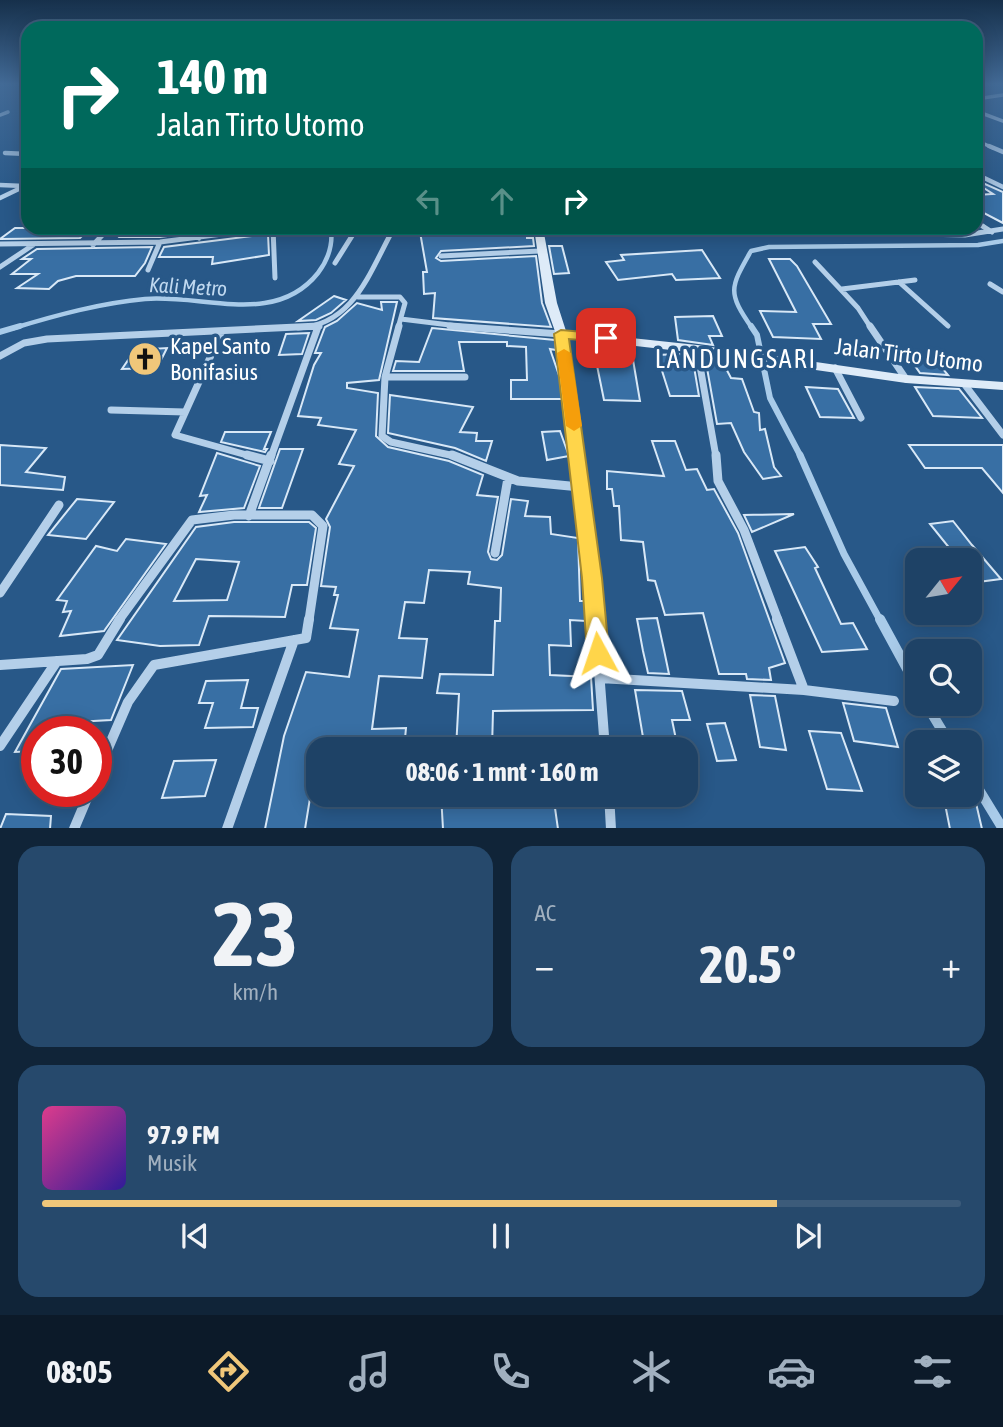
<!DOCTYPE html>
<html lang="id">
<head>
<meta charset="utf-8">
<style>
	body { margin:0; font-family:"Asap Condensed",sans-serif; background:#26496c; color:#f1f3f6; height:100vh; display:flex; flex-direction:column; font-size:26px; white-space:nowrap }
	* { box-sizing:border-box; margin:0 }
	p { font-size:23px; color:#a1b0bf }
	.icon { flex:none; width:38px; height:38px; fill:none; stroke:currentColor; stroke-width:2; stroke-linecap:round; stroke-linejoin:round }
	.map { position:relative; height:828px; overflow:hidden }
	.side { display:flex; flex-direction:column; gap:18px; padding:18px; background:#102438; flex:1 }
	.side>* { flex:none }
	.hud { position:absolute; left:21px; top:21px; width:962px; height:214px; border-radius:21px; box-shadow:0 4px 18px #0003,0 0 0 2px #3c5b7a; background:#00695c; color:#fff; overflow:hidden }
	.needle { width:46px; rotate:60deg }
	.buttons { position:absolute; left:905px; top:548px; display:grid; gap:14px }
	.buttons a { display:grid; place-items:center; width:77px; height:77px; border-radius:14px; background:#1e4266; box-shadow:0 4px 18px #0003,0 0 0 2px #3c5b7a; font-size:35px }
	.speed { position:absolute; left:21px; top:716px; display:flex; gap:14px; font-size:35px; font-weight:700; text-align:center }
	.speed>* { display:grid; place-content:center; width:91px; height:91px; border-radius:50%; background:#1e4266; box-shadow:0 4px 18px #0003,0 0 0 2px #3c5b7a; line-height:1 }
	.speed .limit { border:10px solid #d22; background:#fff; color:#111 }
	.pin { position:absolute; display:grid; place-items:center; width:60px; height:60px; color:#fff; margin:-30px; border-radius:14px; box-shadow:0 4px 10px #0006 }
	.me { position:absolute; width:77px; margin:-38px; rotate:355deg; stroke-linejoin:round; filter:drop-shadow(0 0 5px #0008) }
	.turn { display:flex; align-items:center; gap:24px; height:147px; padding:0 21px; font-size:32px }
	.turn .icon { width:91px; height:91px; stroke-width:2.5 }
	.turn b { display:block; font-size:49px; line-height:60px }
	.lanes { display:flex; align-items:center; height:66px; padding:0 21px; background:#0003; justify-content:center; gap:35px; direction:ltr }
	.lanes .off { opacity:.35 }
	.big { font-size:52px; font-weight:700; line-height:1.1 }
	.side .card { flex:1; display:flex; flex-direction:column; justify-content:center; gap:10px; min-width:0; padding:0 24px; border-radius:21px; background:#26496c }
	.side .dial { align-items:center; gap:0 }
	.dial b { font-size:91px; line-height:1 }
	.song { display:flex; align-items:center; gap:21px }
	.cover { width:84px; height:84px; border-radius:10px; background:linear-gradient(135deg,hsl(330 70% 55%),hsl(250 70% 35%)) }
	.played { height:7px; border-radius:4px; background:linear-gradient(90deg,#f0c77a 80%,#3c5b7a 80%) }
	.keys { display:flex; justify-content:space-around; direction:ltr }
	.heat { display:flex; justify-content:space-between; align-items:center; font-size:38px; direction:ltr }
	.side .tiles { flex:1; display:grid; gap:18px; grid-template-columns:1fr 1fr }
	.card:last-child { grid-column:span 2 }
	.trip { position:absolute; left:306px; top:737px; width:392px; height:70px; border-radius:21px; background:#1e4266; box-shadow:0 4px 18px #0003,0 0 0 2px #3c5b7a; font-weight:700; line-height:70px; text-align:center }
	.tab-bar { display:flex; height:112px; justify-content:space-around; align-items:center; background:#0c1a29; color:#a1b0bf }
	.tab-bar .icon { width:49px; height:49px }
	.tab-bar .on { color:#f0c77a }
	.tab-bar b { font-size:32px; color:#f1f3f6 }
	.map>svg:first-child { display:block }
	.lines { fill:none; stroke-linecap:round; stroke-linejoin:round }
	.stream-far3 { stroke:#a9cbe9; stroke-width:4.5 }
	.stream-far2 { stroke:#a9cbe9; stroke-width:6 }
	.stream-far1 { stroke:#a9cbe9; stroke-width:7 }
	.stream { stroke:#a9cbe9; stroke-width:10 }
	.building { fill:#386fa4; stroke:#d8e8f7; stroke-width:2; fill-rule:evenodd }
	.street-far5 { stroke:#b4cfe9; stroke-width:3.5 }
	.street-far4 { stroke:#b4cfe9; stroke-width:4.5 }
	.street-far3 { stroke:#b4cfe9; stroke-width:5 }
	.street-far2 { stroke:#b4cfe9; stroke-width:7 }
	.street-far1 { stroke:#b4cfe9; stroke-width:9 }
	.street { stroke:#b4cfe9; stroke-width:10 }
	.secondary { fill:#deebf8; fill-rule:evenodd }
	.route { fill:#ffd54a; stroke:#a68a30; stroke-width:2 }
	.slow { fill:#f59e0b }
	.labels { text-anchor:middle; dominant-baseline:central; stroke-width:7; stroke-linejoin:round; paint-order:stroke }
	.far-water-label { font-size:21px; font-style:italic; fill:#c0d9f0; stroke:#285888 }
	.poi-label { font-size:23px; fill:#fff; stroke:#285888; text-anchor:start }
	.street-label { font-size:23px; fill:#fff; stroke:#285888 }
	.quarter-label { font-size:26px; letter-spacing:2px; fill:#fff; stroke:#285888 }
</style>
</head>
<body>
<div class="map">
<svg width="1003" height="829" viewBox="0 0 1003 829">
	<rect width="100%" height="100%" fill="#285888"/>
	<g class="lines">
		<path class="stream-far3" d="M14,328C57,315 101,303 145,299C204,294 275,327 318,273C328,260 333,244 331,228
			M752,328C727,292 730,288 751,251L769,247L978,245L1003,241"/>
		<path class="stream-far2" d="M751,326L757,335L770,398L801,457
			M0,332L20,326"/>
		<path class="stream-far1" d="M800,455L844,554L880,620"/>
		<path class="stream" d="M880,619L917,687
			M926,704L949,742
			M970,775L1003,829"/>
	</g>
	<path class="building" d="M976,180L1003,192V223L976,209V195L993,194L976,183Z
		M15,228H90L80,238L0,239Z
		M129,228H200L197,232L160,237H120Z
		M492,228L494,232L527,234V238H533L534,246L441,251L436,258L441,261L536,256L542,303L551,327L433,318L435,293L424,294L423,272H427L420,232H477L476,229Z
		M268,234L269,255L212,264L213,257H159L164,247Z
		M549,246H562L569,273L554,274Z
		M152,247L145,263L135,276H76L58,281L49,289L17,288L38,274H12L31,259H22L37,249Z
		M702,250L720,278L676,280L672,274L618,280L606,262L624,260L621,255Z
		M769,259H790L797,266L831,324H813L821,339L773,337L760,311L796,312Z
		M334,296L346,300L331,313L316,320L298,321Z
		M381,302H397L379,380L347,383V388L378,393L376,436L388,447L449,461L483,475L477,495L498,497L488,552L491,559L497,560L502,555L511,499L528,501L525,516L550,517L551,534L578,538L580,601H585L586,621L570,620L571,646L549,645L550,675L591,677L593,710L493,711L492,749H456L459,694L437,693L440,674L493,675L495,621H500L501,588L468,584L470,572L429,570L424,603L405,602L399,638L427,639L422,678L379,676L372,729L406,728L404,749H318L305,829H265L284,736L306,672L349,677L358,630L330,628L338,595H334L336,587L321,586L330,527L326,519L354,466L339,464L356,430L318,425L321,418L298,416L314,365L321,353H315L325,327L337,321L357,303L382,310Z
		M713,316L722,336H709L713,345L678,340L675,317Z
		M432,328L555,340L556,350L550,349L561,381L563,399H511V380H527L526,347L507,346V342H459L464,371H393L396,361L419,362Z
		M309,333L302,354L279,355L286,334Z
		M606,345L631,348L640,401L604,400L593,346Z
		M167,348L157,368L122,369L135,350Z
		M680,354L692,355L699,396H670L657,355Z
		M908,356L934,358L948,375L920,373Z
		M705,357L721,359L731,378L742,379L754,412L759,413L760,430L765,429L774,467L781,476L763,479L744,452L731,423L717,424Z
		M806,387L838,389L854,418L820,417Z
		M915,387L959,389L982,418L933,416Z
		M390,395L473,407L460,432L477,433L476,441H492L486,461L455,448L388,433Z
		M560,431L569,456L547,460L542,432Z
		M225,432H271L264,449H267L265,452L221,442Z
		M652,441H675L686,470L697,469L707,490L714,489L738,533L785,663L769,668L771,680L747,679L746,674H719L703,613L665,615L655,581L648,580L643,542L621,540L619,506H614L612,489H607V471L664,476Z
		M0,445L46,448L26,472L65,477L63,490L0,485Z
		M909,445H1003V493L982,468H925Z
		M280,449H303L282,508H259Z
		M217,453L260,466L244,508L199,512L207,495L200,496Z
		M77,499L114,502L86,539L48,535Z
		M794,514L752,532L744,515Z
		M953,521L972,545L1001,579L970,583V560H959L930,524Z
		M234,522H309L316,528L307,585H292L285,617L209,616L199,645L160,646L117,640L196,527ZM196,559L239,562L227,600L174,601Z
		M126,539L166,544L104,631L60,636L71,611L63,612L67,601L57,600L96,546L117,551Z
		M805,547L818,567L815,568L841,624L853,623L867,649L822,652L775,551Z
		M657,618L664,650L669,674L648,673L643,651L637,619Z
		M133,665L111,720L58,723L55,732H37V751L15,752L61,669Z
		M248,680L241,708H258L253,727L205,728L213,703H199L206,681Z
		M635,690L682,691L690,720H672L678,749H645Z
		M750,695L775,696L786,750L760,747Z
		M843,703L886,708L898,747L854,741Z
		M725,723L736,760L717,761L707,724Z
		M809,731L841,733L862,791L827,789Z
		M216,760L205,796L162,798L174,761Z
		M441,794H553L558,829H443Z
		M943,794L976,803L982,829H950Z
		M6,814L51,816L50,829H0Z"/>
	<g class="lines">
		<path class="street-far5" d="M976,99L1003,95
			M976,111L1003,121
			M0,115L8,112
			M976,140L993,148"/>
		<path class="street-far4" d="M989,146L1003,152
			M5,153L28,154
			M976,174L1003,187
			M0,185L24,186
			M0,198L25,186
			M976,222L984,227"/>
		<path class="street-far3" d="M981,225L992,232
			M273,228L275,278
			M521,228L537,229
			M814,228L833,232L965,235L1003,229
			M199,238L206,228
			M0,244L160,242L270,228
			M93,245L109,228
			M441,256L540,251
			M815,262L858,308L871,328
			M335,263L357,228
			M0,267L33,245
			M148,270L160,242
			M899,282L948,326
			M990,284L1003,292
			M842,289L915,280
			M358,297H400L405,303L398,328
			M401,319L474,328
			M298,328C355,325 370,270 394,228"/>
		<path class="street-far2" d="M399,326L385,377L382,436L391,442L459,457
			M450,326L561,334L577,457
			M870,326L906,379
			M222,331L175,435L254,457
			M697,349L716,457
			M0,356L24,343L47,339L319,326
			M835,368L861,418
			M385,377H465
			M965,385L1003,435
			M111,410L185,412
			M271,457L318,327"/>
		<path class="street-far1" d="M247,455L270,461
			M452,455L518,481L580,487
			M576,455L595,620
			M716,455L718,481L744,530L778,620
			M249,516L271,455
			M495,553L508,478
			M0,593L59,505
			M119,620L192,520L234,515H312L323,526L309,620"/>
		<path class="street" d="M595,619L605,749
			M777,619L804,690
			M0,665L87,659L98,655L120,619
			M600,678L804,690L894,701
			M0,746L57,661
			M96,776L128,702L154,665L306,638L309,619
			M609,794L611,829
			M74,829L90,791
			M227,829L294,640"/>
		<path class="secondary" d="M534,228H543L557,303L566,331L697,345L906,375L1003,382V390L906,383L697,353L557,337L545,303Z"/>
	</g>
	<linearGradient id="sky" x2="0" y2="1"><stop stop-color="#16304b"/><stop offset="0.42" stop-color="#426a96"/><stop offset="1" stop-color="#426a96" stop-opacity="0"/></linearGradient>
	<rect width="1003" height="200" fill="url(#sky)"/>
	<path class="route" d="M561,330L606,334L613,338L606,342L569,339L602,578L609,653L606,661L598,664L590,661L587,653L582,578L554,334Z"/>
	<path class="slow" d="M564,349L571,353L582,426L574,431L566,426L557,353Z"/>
	<defs>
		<g id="church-disc" transform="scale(1.75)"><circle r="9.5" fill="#f0c77a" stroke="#285888"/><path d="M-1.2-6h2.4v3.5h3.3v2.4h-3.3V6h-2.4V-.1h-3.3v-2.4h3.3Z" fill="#111"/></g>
	</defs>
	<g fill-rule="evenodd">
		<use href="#church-disc" x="145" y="359"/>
	</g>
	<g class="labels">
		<g class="far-water-label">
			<text transform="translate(188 286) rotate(3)">Kali Metro</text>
		</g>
		<g class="poi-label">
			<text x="170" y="346">Kapel Santo<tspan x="170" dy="26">Bonifasius</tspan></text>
		</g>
		<g class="street-label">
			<text transform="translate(909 355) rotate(7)">Jalan Tirto Utomo</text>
		</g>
		<g class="quarter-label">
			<text x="736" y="359">LANDUNGSARI</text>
		</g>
	</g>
</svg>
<div class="buttons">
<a><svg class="needle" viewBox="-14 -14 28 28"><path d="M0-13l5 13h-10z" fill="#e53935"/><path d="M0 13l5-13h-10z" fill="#a1b0bf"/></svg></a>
<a><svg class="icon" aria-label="search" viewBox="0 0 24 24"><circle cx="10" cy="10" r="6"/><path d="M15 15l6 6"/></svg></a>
<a><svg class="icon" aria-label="layers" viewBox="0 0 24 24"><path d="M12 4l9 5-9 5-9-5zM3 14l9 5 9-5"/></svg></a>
</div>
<div class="speed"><div class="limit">30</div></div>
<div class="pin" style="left:606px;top:338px;background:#d93025"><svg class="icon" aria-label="arrive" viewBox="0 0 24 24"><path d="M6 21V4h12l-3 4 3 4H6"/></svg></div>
<svg class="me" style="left:598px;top:653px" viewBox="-20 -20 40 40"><path d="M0-17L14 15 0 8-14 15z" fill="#ffd54a" stroke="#fff" stroke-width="4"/></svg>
<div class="trip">08:06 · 1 mnt · 160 m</div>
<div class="hud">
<div class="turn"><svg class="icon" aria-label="right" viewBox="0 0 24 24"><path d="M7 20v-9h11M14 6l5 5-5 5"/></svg><div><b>140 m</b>Jalan Tirto Utomo</div></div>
<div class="lanes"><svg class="icon off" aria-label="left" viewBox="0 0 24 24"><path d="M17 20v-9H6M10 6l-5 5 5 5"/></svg><svg class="icon off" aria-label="ahead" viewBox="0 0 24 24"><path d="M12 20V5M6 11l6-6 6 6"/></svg><svg class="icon" aria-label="right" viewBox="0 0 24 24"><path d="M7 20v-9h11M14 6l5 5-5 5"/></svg></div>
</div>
</div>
<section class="side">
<div class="tiles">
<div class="card dial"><b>23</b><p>km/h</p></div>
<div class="card"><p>AC</p>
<div class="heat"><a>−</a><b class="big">20.5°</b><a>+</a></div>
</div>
<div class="card">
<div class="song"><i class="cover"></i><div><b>97.9 FM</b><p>Musik</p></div></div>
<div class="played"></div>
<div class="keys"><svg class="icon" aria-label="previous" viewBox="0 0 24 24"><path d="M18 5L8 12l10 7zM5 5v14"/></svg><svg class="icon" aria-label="pause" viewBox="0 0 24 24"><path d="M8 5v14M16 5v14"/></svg><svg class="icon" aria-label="next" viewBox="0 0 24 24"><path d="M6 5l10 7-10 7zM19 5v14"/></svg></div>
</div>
</div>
</section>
<nav class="tab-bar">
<b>08:05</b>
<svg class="icon on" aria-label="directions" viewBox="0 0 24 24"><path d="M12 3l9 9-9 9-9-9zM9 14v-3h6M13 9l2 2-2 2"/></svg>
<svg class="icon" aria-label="music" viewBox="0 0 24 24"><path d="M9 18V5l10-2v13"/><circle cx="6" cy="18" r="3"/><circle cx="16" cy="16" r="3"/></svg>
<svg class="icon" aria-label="phone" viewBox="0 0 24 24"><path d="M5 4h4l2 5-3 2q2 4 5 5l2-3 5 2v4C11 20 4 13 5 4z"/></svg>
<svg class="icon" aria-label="climate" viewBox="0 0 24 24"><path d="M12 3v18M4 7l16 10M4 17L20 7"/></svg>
<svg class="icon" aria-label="car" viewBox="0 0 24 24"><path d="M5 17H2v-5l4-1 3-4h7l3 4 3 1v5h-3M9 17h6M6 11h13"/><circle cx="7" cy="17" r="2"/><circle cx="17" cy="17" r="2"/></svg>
<svg class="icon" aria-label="filters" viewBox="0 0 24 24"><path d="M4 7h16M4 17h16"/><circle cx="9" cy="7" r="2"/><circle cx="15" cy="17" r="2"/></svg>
</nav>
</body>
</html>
